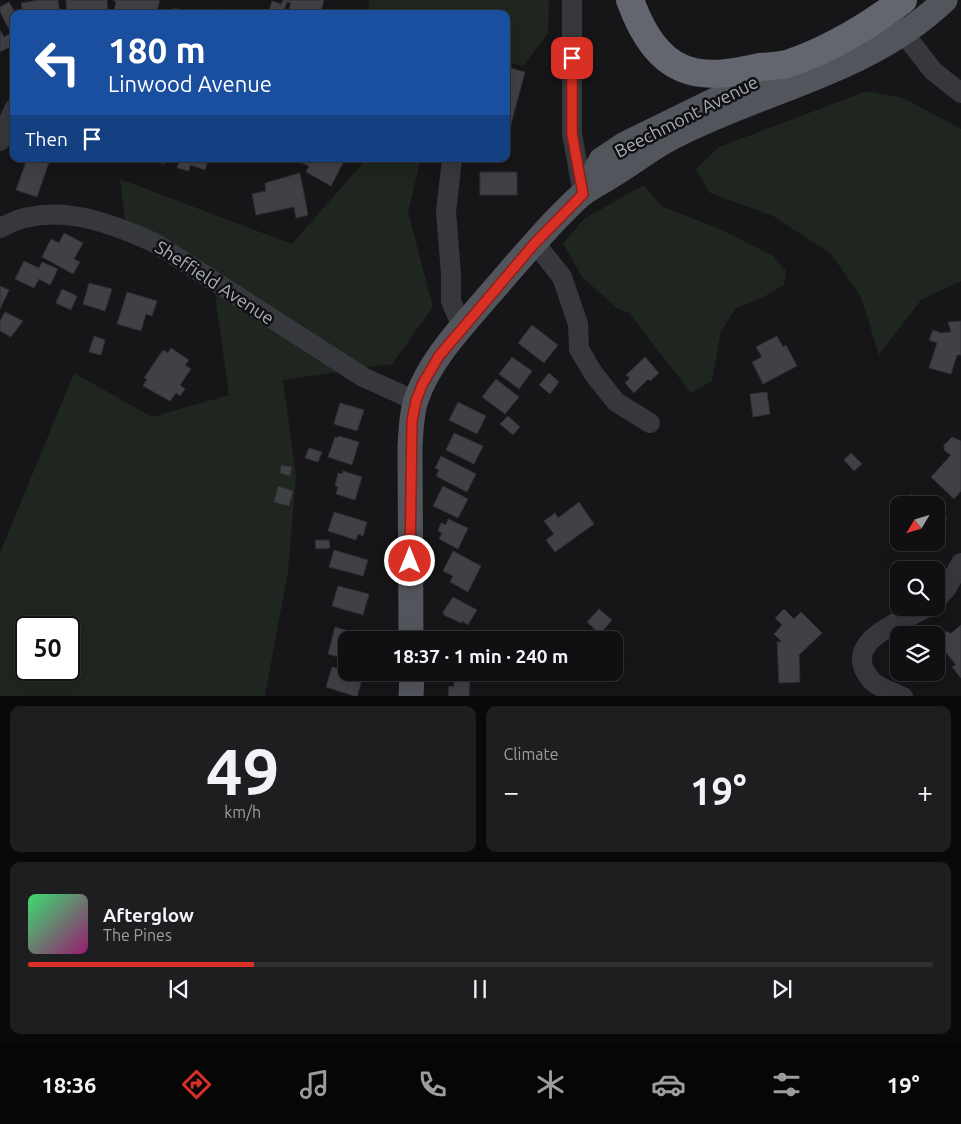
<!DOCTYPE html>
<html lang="en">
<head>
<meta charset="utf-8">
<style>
	body { margin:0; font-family:Ubuntu,sans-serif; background:#1e1e20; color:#f1f3f6; height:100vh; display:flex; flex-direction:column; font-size:19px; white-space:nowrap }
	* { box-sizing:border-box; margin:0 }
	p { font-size:16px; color:#9c9d9f }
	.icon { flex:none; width:28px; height:28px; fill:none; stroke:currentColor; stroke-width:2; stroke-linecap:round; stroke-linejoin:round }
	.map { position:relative; height:696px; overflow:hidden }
	.drawer { display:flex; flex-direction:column; gap:10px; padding:10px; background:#09090a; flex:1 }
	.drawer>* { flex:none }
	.guide { position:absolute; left:10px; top:10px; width:500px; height:152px; border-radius:10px; box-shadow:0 5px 20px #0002,0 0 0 1px #303032; background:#1a4fa0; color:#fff; overflow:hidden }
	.needle { width:32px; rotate:232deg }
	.controls { position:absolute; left:890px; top:496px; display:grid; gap:10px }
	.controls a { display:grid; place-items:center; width:55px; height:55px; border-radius:10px; background:#101012; box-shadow:0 5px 20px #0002,0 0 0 1px #303032; font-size:25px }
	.speed { position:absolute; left:15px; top:616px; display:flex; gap:10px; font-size:25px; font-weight:700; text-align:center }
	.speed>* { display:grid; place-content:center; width:65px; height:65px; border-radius:50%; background:#101012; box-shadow:0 5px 20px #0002,0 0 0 1px #303032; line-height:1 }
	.speed .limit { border:2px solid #111; border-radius:8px; background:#fff; color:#111 }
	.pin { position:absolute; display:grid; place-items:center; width:42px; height:42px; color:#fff; margin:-21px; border-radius:10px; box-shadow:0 2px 8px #0006 }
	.me { position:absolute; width:55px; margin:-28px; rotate:0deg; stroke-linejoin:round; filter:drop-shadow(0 0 4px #0008) }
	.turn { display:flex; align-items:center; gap:18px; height:105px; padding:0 15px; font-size:22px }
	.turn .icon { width:65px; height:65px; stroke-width:2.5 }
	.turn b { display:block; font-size:35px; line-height:42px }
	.then { display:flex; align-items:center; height:48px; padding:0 15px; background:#0003; gap:10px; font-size:19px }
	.big { font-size:38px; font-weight:700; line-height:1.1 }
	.drawer .tile { flex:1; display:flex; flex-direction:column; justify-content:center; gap:8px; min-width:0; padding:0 18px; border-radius:10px; background:#1e1e20 }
	.drawer .dial { align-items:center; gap:0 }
	.dial b { font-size:65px; line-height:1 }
	.song { display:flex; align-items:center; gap:15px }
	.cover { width:60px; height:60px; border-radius:8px; background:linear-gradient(135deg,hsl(140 70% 55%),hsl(320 70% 35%)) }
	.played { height:5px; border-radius:2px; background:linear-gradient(90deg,#d93025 25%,#303032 25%) }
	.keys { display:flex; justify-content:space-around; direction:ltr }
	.heat { display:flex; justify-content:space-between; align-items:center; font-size:28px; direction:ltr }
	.drawer .tiles { flex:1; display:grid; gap:10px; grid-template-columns:1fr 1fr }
	.tile:last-child { grid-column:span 2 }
	.trip { position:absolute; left:338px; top:631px; width:285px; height:50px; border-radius:10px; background:#101012; box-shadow:0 5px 20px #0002,0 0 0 1px #303032; font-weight:700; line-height:50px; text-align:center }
	.dock { display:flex; height:80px; justify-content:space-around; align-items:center; background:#060607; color:#9c9d9f }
	.dock .icon { width:35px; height:35px }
	.dock .active { color:#d93025 }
	.dock b { font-size:22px; color:#f1f3f6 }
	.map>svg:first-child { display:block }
	.green { fill:#1e261f; fill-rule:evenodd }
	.building { fill:#404145; stroke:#303034 }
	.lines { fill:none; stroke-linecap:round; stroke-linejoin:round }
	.minor { stroke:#37383d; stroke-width:20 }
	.major { stroke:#53555c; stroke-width:25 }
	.highway { stroke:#63666e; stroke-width:28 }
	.route-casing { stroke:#8d1f18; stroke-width:12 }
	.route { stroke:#d93025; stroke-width:9 }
	.labels { text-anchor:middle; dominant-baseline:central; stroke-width:5; stroke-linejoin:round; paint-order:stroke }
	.street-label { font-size:18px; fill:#a8adb8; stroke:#111113 }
</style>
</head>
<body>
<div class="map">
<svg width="961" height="697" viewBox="0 0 961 697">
	<rect width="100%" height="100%" fill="#161618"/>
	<path class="green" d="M369,0H549L548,33L523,66L506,62V14H368Z
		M867,91L903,98L961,129V281L921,300L879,355L861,297L831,254L773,216L710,193L696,169L719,147Z
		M363,159H421L408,212L433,307L392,364L283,380L296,476L288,571L265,696L0,697V553L74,373L152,417L229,395L213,280L126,230L120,179L292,244L362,164ZM26,628H69V670H26Z
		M644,185L661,206L720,229L773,256L786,271L784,285L760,299L736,308L721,331L712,381L691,393L629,313L618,309L582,277L563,243L584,219Z"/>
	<path class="building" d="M38,0H58L60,14H23L21,3Z
		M66,0H107L108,14H67Z
		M113,0H160L156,14H113L116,2Z
		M283,0H324L320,14H298V12L289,9L291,3L287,2L283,14L269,11L272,1L281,4Z
		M9,2L16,14H14V45L0,52V30L4,37L11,33L0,12V7Z
		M174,8H175L192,14H172Z
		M216,9L231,14H215Z
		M506,64L512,66L511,68L525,72L510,128L506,127Z
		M27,159H38L49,162L37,197L16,190Z
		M149,159H166L164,164Z
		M180,159H208L205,170L190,165L189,171L177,168Z
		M299,159H345L331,186L306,172L309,166L298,161Z
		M480,172H517V195H480Z
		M300,173L308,215L296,218L294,207L256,215L252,194L266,191L265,183Z
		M64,233L83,243L74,259L80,262L73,274L42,257L51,239L59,243Z
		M24,261L39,268L42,262L58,269L50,285L39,279L34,288L15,279Z
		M89,283L112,289L105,311L83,304Z
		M0,286L9,290L0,309Z
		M62,289L77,296L71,310L56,303Z
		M127,292L157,301L152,316L146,314L141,331L117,324Z
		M5,312L23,321L11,337L0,331V321Z
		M961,321V355H957L951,374L929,368L937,343L929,340L933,330L941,333L951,332L948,322Z
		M532,325L558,345L544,363L518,343Z
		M94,336L105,340L101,355L89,352Z
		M777,336L783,347L786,345L797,366L763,384L752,362L762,357L756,347Z
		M171,348L189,360L185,365L191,369L180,385L185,389L180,396L176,393L170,401L143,386L147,379L144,378L163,350L168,353Z
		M512,357L532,371L519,389L499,374Z
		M645,357L659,373L650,381L648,379L634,393L625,383L630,378L626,375Z
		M549,373L559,382L550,394L539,385Z
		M496,379L519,397L505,414L482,397Z
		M767,392L770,414L753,417L750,394Z
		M458,402L486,416L477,434L449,420Z
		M340,403L364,410L357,431L334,424Z
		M508,416L520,427L513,435L500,424Z
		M454,433L483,446L474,464L446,450Z
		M339,436L359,442L352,465L328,457L335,437L338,438Z
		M952,437L961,441V491L954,499L931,477L951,455L944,450V445Z
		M309,448L322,452L318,462L305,458Z
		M851,453L862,464L854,471L844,460Z
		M441,456L476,474L467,492L436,476L439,470L435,468Z
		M281,465L292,467L290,476L280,473Z
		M343,471L362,477L355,500L336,494L338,487L335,486L338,473L342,474Z
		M278,486L293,491L289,506L274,502Z
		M443,486L468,499L458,518L433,506Z
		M911,494L932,505H906Z
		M579,502L594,524L555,552L546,540L554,534L544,521L555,513L558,518Z
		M936,507L939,509L937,513L947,518L939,533L936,531Z
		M334,512L367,522L363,536L358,534L356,540L328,531Z
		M448,519L468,528L458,549L439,539L442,533L438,531L441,523L446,525Z
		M315,540H329L330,548L316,549Z
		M334,550L368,560L363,576L329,567Z
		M453,551L481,566L468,592L450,582L453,576L443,571Z
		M338,586L369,594L363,615L332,606Z
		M453,597L477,610L468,625L462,621L461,623L444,615L443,612Z
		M599,609L612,620L600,634L587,622Z
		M784,609L794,619L801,612L822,633L799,655L800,682L779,683L777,642H782L774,634L782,625L775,618Z
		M961,625V678L952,667L956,665L936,640L948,631L950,634Z
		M335,627L366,636L365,640H346V656L339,654L338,657L328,654Z
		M332,667L363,676L357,697L326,687Z
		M454,678L470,679L469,697H448L449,686L454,687Z"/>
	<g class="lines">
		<path class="minor" d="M572,0V134L583,194
			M895,22L933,71L961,93
			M0,141L14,109
			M452,159L446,212L451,274V301L462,327
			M0,228C50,200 107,221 155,243L363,377L416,401
			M535,243L562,277L578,324L579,349L593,373L616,402L650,423
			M936,599L946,589L961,563
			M903,697C894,692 879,688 872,681C837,642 902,621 926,608"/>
		<path class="major" d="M583,194L601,160L625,144L778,69
			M411,640L410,448C411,432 411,415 416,400C430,359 462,327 489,295C519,261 548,225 581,195C591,187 603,182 613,175C635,162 654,146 677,135C767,89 870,72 945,0
			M411,697L412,672"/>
		<path class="highway" d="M630,0C639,25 655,57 682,68C707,79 735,72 760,67C770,66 781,66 790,63C830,49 870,25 903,0"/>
	</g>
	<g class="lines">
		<g class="route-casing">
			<path id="route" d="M410,561L412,421L416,401L422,385L439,356L535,243L583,194L572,134V58"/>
		</g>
		<use href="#route" class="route"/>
	</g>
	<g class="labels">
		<g class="street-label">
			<text transform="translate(686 116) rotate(-27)">Beechmont Avenue</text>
			<text transform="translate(215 282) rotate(33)">Sheffield Avenue</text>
		</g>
	</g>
</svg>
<div class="controls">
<a><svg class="needle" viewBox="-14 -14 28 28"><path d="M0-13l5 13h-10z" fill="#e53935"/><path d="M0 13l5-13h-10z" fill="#9c9d9f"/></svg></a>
<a><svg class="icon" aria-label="search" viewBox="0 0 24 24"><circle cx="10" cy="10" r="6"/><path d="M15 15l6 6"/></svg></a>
<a><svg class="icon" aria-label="layers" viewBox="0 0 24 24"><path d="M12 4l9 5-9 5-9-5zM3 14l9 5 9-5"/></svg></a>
</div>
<div class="speed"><div class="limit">50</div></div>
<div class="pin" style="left:572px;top:58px;background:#d93025"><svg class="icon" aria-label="arrive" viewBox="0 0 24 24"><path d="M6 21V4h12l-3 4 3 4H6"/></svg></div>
<svg class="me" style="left:410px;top:561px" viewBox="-20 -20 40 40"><circle r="17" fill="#d93025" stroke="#fff" stroke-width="3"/><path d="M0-11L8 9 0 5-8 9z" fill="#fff"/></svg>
<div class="trip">18:37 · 1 min · 240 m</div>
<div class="guide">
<div class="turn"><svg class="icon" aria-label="left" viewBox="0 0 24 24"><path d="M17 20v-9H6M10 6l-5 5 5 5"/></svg><div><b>180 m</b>Linwood Avenue</div></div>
<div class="then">Then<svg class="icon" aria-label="arrive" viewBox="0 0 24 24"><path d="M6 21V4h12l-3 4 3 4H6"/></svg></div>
</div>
</div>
<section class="drawer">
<div class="tiles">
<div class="tile dial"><b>49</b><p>km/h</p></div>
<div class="tile"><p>Climate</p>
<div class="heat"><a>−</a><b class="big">19°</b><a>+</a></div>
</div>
<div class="tile">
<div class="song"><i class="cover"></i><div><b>Afterglow</b><p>The Pines</p></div></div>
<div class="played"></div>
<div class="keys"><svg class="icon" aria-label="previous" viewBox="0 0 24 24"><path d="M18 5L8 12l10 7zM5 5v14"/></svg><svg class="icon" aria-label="pause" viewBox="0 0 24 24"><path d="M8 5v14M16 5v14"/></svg><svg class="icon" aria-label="next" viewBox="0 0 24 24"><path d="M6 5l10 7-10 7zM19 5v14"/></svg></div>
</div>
</div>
</section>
<nav class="dock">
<b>18:36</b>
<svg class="icon active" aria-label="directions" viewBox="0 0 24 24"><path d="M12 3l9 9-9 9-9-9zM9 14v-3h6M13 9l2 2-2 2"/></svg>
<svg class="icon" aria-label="music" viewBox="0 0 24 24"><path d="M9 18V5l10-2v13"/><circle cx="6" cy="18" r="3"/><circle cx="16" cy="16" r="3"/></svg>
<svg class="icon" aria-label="phone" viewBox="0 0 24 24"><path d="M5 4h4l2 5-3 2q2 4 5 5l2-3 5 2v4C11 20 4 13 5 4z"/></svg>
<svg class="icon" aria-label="climate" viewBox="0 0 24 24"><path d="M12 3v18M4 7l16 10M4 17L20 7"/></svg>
<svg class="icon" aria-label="car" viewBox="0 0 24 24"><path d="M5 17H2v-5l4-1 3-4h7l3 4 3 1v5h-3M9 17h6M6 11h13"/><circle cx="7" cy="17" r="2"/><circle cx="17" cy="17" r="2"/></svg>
<svg class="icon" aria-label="filters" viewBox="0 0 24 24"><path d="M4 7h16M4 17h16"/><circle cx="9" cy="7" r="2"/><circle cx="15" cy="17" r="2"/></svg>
<b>19°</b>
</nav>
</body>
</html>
